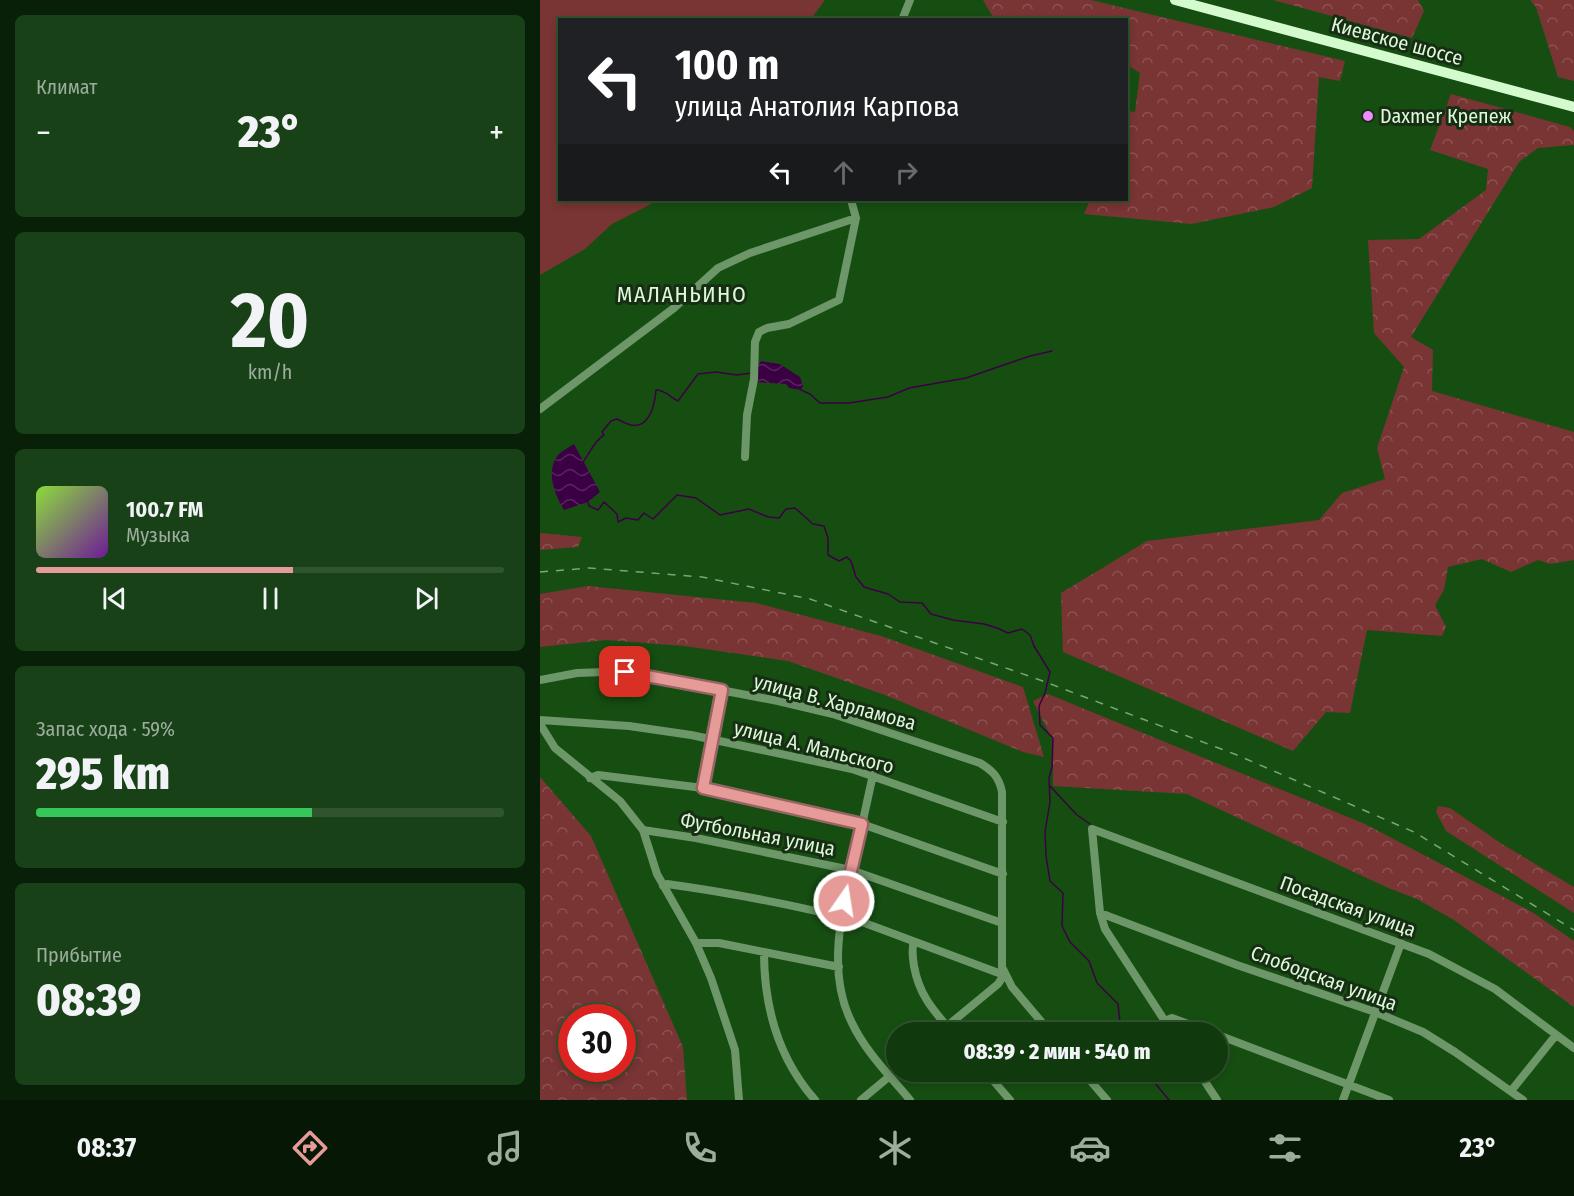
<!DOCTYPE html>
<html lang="ru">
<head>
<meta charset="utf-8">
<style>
	body { margin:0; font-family:"Fira Sans Condensed",sans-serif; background:#194117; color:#f1f3f6; height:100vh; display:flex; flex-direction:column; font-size:22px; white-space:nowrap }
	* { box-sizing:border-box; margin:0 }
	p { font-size:20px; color:#9cad9e }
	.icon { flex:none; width:33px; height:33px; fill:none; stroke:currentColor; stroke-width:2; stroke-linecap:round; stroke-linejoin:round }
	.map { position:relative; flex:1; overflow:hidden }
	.side { display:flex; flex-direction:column; gap:15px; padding:15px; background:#092008; width:540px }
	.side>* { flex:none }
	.guide { position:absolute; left:18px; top:18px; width:570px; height:183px; border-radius:0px; box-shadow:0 3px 9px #0003,0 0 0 2px #30542e; background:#202124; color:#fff; overflow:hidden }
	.speed { position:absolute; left:18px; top:1004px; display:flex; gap:12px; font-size:30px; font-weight:700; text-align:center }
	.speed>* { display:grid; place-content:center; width:78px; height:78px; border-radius:50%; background:#103a0e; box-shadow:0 3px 9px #0003,0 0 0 2px #30542e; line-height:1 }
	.speed .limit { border:9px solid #d22; background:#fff; color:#111 }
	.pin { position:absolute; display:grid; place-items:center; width:51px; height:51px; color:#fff; margin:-26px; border-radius:12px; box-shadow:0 3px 9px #0006 }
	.me { position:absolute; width:66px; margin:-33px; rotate:13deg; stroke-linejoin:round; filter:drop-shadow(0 0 4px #0008) }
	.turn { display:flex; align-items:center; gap:21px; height:126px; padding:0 18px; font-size:27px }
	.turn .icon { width:78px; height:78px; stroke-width:2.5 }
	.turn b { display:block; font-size:42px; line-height:51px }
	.lanes { display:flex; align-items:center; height:57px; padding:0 18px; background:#0003; justify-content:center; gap:30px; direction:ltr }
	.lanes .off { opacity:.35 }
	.big { font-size:45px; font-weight:800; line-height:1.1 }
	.side .widget { flex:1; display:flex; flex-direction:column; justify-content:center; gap:9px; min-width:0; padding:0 21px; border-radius:9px; background:#194117 }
	.side .dial { align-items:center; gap:0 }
	.dial b { font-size:78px; line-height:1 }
	.song { display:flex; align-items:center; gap:18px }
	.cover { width:72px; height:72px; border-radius:9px; background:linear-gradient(135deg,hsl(90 70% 55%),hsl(280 70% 35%)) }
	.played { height:6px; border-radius:3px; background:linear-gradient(90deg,#e69b98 55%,#30542e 55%) }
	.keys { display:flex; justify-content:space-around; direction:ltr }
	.heat { display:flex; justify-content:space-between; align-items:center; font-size:33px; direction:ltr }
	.charge { height:9px; border-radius:4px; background:linear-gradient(90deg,#34c759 59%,#30542e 0) }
	.trip { position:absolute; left:346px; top:1022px; width:342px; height:60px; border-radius:30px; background:#103a0e; box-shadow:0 3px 9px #0003,0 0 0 2px #30542e; font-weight:800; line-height:60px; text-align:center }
	.tab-bar { display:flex; height:96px; justify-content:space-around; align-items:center; background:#061706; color:#9cad9e }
	.tab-bar .icon { width:42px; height:42px }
	.tab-bar .on { color:#e69b98 }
	.tab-bar b { font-size:27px; color:#f1f3f6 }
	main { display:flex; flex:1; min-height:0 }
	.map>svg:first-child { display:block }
	.green { fill:#793434 }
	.forest { fill:url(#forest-crowns); fill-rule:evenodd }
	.water { fill:url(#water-waves) }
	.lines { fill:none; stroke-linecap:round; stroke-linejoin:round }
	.stream { stroke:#3b0044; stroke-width:1.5 }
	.minor { stroke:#6d9769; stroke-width:8 }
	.highway { stroke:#d3fbce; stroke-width:10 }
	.rail { stroke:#7ba577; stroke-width:1.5; stroke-dasharray:8 8; stroke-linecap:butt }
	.route-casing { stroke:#966563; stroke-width:15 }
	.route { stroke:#e69b98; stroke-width:10 }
	.poi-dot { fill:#ec8cfa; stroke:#172e15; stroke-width:2 }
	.labels { text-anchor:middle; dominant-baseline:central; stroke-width:6; stroke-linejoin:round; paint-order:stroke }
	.street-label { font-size:20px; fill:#dcf9d8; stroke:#172e15 }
	.poi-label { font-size:20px; fill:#dcf9d8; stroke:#172e15; text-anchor:start }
	.quarter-label { font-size:22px; letter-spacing:1.5px; fill:#dcf9d8; stroke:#172e15 }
</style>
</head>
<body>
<main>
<section class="side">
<div class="widget"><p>Климат</p>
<div class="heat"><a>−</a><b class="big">23°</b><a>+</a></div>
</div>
<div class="widget dial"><b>20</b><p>km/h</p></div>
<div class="widget">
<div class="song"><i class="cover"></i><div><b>100.7 FM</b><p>Музыка</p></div></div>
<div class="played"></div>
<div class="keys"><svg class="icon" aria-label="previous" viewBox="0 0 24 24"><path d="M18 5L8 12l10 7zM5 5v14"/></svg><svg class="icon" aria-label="pause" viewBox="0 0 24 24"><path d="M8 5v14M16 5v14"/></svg><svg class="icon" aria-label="next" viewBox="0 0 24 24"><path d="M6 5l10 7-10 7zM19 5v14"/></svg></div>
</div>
<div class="widget"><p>Запас хода · 59%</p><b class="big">295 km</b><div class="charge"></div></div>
<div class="widget"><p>Прибытие</p><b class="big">08:39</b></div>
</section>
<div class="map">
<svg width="1034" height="1100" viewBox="0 0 1034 1100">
	<defs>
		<pattern id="forest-crowns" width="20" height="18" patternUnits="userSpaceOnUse" patternTransform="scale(1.5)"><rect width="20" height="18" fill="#793434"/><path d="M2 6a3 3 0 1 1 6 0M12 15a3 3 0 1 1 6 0" fill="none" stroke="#8b5251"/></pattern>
		<pattern id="water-waves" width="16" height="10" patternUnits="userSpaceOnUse" patternTransform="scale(1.5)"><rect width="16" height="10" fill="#3b0044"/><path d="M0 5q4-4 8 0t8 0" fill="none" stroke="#57265e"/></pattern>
	</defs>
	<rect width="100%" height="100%" fill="#164e12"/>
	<path class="green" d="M0,0H285L271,19L20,20V200H119L72,224L45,249L0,275Z"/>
	<path class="forest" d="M443,0H551L805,61L800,81L779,77L772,188L734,207L651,224L544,214L550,200H586L587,111L595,112L600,73L587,65L586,20L454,19Z
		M733,0H878L884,11L872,38Z
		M990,0H1034V81L1018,77L996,7Z
		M911,94L1030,127L1034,131V145L998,148L979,162L871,337L893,350L892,391L1034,432V560L1011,564L998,560L971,572L942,559L908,567L904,590L895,605L906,627L902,636L827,630L810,713L786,712L753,751L523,652L521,593L607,541L779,520L802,493L845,479L837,448L864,367L834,333L828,240L879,239L946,190L948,169L890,150Z
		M0,533L42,537L38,547L0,550Z
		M48,586L216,603L341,636L483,687L504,757L483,752L345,695L248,661L144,646L66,640L0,647V594Z
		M508,694L825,824L992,912L1034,941V1007L914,920L877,899L846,887L647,794L513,786V741L493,701Z
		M0,777L51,836L143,1047L147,1100H0ZM32,1017H82V1068H32Z
		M898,806L910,808L962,844L1034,887V913L906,831L896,812Z"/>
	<path class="water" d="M221,361L240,364L260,377L263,386L261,390L249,388L246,384L216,382V368Z
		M34,444L60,492L48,502L24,510C15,495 5,472 18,455C22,451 29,447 34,444Z"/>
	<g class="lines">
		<path class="stream" d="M261,390L270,394L280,403H309L348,397L369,388L426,378L490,356L512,351
			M43,462C50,453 54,441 64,435L62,432L71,421L77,419C81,421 87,424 91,425C110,429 115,403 116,390C126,390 129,397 138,401L158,374L176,372L197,375L211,373
			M48,502L49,506L58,510L64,502L77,514L78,522L86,518L98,520L104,513L113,519L137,495L156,498L180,515L209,509L228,517L239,518L246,509L255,508L273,524L284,526L288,538V555L299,561L307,557L311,561L316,577L324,587L348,594L360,602L382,603L391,614L413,620L444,624L457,628L468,633L482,629L490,635L494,646L510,672L505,693L499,706L500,725L513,738L512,767L509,778L510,802L505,832L506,856L510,881L523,893L522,926L530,942L549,961L557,983L578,1004L581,1032
			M510,786L537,815L550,824
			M605,1071L629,1100"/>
		<path class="minor" d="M362,20L370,0
			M0,409L134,308L178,268L210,253L316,218
			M205,457L207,415L214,379L215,342L219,332L227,328L249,324L299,300L316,218L311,200
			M0,680L37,673L65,672H85L123,679L238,701L293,714L440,763C453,771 459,777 462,792V967L472,987L510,1032
			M0,720L89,726L151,735L312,769L463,822
			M0,724L15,748L80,801L103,830L117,874L156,943L171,978L195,1050L199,1100
			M333,775C327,801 322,826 316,852C303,906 285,970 312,1023C325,1051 350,1076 370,1100
			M50,778L58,775L163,788L322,824L463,874
			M163,788L182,690
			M103,830L156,838L311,870L462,923
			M123,886L127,884C193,893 258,906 322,922L464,975
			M560,913L697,965L835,1012L883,1032L915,1052L983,1100
			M374,942C371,949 373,958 374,966C379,995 393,1010 412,1032
			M156,943H179L299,967
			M224,952C224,1006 238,1058 275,1100
			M625,1021L632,1018L670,1032
			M400,1032L458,984L464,975
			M632,1032L565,929L560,913L552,829L889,954L955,989L1034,1048
			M678,1035L849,1100
			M445,1071L470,1100
			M542,1071L567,1100
			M658,1071L677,1100
			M971,1091L1016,1035
			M321,1100L357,1070
			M803,1100L861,943"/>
		<path class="highway" d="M635,0L1034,107"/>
		<path class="rail" d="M0,572L49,568L162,577L270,599L500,680L697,755L874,832L1034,930"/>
	</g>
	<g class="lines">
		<g class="route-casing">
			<path id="route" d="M85,672L182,690L163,788L322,824L304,901"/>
		</g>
		<use href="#route" class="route"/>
	</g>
	<circle class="poi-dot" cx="828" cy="116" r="6"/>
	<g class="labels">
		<g class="street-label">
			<text transform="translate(857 41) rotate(15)">Киевское шоссе</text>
			<text transform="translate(295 702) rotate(15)">улица В. Харламова</text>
			<text transform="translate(274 747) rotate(14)">улица А. Мальского</text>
			<text transform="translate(218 834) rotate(11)">Футбольная улица</text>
			<text transform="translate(808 906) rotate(20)">Посадская улица</text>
			<text transform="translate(784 978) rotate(20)">Слободская улица</text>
		</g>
		<g class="poi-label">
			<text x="840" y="116">Daxmer Крепеж</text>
		</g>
		<g class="quarter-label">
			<text x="142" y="294">МАЛАНЬИНО</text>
		</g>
	</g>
</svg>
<div class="speed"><div class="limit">30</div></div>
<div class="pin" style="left:85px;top:672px;background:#d93025"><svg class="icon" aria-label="arrive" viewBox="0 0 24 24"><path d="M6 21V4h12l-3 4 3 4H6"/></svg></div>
<svg class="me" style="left:304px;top:901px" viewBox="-20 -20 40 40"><circle r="17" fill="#e69b98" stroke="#fff" stroke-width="3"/><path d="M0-11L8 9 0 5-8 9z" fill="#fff"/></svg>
<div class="trip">08:39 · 2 мин · 540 m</div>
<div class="guide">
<div class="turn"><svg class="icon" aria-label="left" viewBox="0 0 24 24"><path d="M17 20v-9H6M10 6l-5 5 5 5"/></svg><div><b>100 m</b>улица Анатолия Карпова</div></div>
<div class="lanes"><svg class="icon" aria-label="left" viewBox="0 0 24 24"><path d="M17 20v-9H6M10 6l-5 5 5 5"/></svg><svg class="icon off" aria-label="ahead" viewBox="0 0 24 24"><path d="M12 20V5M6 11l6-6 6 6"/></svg><svg class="icon off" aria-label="right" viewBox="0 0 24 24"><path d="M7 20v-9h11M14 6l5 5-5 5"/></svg></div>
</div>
</div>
</main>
<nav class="tab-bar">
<b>08:37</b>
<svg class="icon on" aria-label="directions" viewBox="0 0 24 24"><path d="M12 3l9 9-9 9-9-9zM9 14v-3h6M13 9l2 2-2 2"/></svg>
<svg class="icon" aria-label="music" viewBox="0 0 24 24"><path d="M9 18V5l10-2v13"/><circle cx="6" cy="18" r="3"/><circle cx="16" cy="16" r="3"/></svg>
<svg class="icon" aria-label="phone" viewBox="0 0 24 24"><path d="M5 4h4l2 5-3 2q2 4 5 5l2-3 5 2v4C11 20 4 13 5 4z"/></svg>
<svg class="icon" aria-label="climate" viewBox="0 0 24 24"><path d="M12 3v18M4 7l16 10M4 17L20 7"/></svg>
<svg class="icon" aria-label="car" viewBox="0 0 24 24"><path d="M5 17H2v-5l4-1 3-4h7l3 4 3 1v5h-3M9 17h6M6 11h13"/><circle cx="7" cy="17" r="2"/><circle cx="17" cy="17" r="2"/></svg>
<svg class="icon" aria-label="filters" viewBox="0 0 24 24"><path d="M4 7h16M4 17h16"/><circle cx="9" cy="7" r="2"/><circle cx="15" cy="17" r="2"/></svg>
<b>23°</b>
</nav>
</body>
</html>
